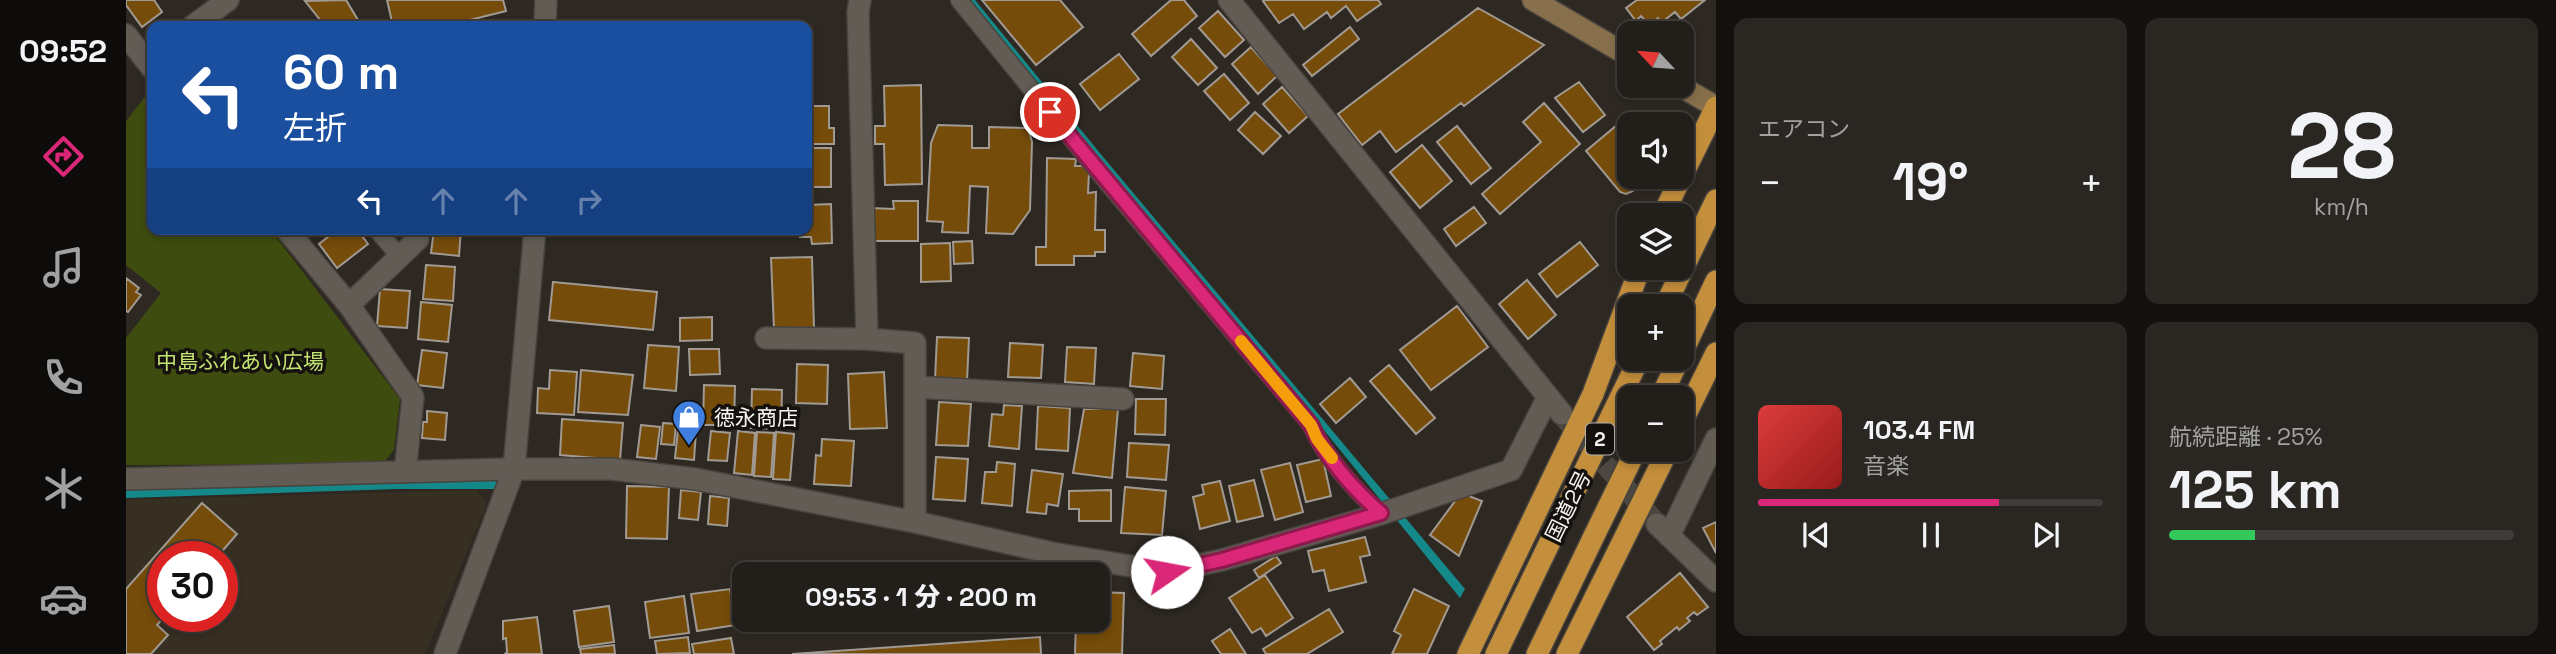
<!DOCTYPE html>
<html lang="ja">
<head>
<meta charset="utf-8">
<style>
	body { margin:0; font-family:"Space Grotesk","Noto Sans JP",sans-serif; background:#2a2723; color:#f1f3f6; height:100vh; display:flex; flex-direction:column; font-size:26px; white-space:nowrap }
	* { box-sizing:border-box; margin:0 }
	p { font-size:23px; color:#a2a2a2 }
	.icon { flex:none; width:38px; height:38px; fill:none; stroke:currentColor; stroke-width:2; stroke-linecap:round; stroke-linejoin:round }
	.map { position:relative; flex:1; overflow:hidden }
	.drawer { display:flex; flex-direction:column; gap:18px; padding:18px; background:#13100e; width:840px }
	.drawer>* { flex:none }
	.top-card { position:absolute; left:21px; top:21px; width:665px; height:214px; border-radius:14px; box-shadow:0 4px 10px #0003,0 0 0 2px #3f3c39; background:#1a4fa0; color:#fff; overflow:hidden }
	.needle { width:46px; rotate:296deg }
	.tools { position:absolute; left:1491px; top:21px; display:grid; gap:14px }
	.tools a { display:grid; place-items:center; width:77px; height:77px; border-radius:14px; background:#221e1a; box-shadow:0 4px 10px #0003,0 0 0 2px #3f3c39; font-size:35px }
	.speed { position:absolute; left:21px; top:541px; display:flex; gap:14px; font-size:35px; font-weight:700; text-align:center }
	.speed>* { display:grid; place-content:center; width:91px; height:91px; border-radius:50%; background:#221e1a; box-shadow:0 4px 10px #0003,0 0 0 2px #3f3c39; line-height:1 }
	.speed .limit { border:10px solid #d22; background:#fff; color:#111 }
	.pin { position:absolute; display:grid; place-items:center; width:60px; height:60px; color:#fff; margin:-30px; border:4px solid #fff; border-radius:50%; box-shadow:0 2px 7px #0007 }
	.me { position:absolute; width:77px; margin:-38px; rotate:78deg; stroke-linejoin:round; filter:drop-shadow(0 0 5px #0008) }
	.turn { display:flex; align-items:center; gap:24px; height:147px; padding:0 21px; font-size:32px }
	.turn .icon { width:91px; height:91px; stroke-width:2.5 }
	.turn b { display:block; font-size:49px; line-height:60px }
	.lanes { display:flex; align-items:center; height:66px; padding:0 21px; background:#0003; justify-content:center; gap:35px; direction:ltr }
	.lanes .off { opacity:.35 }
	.big { font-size:52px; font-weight:800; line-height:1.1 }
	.drawer .card { flex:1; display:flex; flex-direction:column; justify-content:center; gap:10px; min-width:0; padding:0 24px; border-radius:14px; background:#2a2723 }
	.drawer .dial { align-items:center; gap:0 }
	.dial b { font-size:91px; line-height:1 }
	.song { display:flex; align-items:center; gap:21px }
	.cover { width:84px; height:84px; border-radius:10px; background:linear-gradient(135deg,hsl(0 70% 55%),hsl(0 70% 35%)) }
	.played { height:7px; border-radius:4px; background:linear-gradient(90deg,#db2777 70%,#3f3c39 70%) }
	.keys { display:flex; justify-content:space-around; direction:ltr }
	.heat { display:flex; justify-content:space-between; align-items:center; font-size:38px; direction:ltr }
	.charge { height:10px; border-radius:5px; background:linear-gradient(90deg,#34c759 25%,#3f3c39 0) }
	.drawer .tiles { flex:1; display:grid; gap:18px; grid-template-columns:repeat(2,1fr) }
	.trip { position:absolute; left:606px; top:562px; width:378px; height:70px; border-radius:14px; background:#221e1a; box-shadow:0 4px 10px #0003,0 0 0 2px #3f3c39; font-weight:800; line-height:70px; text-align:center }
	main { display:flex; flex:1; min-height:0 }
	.tab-bar { display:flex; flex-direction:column; width:126px; justify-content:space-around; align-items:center; background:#0e0c0a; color:#a2a2a2 }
	.tab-bar .icon { width:49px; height:49px }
	.tab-bar .current { color:#db2777 }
	.tab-bar b { font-size:32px; color:#f1f3f6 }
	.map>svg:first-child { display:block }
	.built { fill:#382f23; fill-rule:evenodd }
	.green { fill:#3e4d0f }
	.water { fill:#158989 }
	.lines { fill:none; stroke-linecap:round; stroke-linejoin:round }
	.stream { stroke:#158989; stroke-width:8 }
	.building { fill:#764c0a; stroke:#a19a92; stroke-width:2 }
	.minor-tunnel { stroke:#4c4741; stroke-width:21; stroke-dasharray:21 10; stroke-linecap:butt }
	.service-casing { stroke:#48433d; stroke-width:19 }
	.minor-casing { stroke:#48433d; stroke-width:24 }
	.secondary-casing { stroke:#48433d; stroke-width:24 }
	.trunk-casing { stroke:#48433d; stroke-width:24 }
	.service { stroke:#625c55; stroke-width:16 }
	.minor { stroke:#625c55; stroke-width:21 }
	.secondary { stroke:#876f4c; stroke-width:21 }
	.trunk { stroke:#c48f3c; stroke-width:21 }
	.trunk-bridge-casing { stroke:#48433d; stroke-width:24; stroke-linecap:butt }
	.trunk-bridge { stroke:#c48f3c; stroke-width:21 }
	.route-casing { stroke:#8e194d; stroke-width:18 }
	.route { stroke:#db2777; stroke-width:12 }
	.slow { stroke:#f59e0b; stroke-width:12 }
	.labels { text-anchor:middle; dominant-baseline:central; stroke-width:7; stroke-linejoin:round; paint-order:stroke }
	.shield { fill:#14110f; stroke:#b4b0ac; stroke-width:2 }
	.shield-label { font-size:19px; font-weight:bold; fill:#f8f4f0 }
	.park-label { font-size:21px; fill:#c4e471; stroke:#14110f }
	.poi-label { font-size:21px; fill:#f8f4f0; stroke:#14110f; text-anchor:start }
	.street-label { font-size:21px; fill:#f8f4f0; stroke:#14110f }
</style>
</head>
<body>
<main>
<nav class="tab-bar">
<b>09:52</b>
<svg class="icon current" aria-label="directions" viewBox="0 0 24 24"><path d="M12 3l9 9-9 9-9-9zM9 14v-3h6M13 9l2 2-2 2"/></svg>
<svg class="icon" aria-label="music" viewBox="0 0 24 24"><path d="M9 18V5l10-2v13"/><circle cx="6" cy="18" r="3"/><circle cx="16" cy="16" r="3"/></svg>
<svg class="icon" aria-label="phone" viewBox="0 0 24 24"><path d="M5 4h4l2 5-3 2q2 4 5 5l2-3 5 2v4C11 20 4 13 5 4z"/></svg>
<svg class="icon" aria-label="climate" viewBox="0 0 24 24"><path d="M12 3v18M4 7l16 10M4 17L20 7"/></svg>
<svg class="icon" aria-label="car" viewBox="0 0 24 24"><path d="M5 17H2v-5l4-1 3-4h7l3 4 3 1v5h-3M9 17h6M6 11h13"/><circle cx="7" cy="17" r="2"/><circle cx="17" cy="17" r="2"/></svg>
</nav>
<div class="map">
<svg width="1590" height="654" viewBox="0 0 1590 654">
	<rect width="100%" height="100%" fill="#2e2822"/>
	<path class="built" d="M350,490L361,503L299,654H0V500ZM37,556H96V616H37Z"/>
	<path class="green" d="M26,88V229H144L274,399L268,450L256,464L0,465V338L35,293L0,265V121Z"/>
	<path class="water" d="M839,0H849L973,152L1339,589L1334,598L1180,408Z"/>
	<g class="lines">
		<path class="stream" d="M0,494L270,485H370"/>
	</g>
	<path class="building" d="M0,0H28L36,12L16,27L0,5Z
		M220,0L232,20L223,26H199L179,1Z
		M261,0H377L380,11L320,26H267Z
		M856,0H934L957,27L910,65Z
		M1045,0H1058L1071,16L1025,56L1006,34Z
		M1139,0H1252L1255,4L1231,21L1220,6L1205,18L1201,12L1178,29L1167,14L1153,23L1137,1Z
		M1511,0H1579L1555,19L1549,12L1535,23L1532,18L1523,25L1515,16L1510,21L1500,8Z
		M1352,8L1418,45L1338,106L1335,103L1270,152L1254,131L1236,145L1212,114Z
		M1092,11L1118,40L1099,57L1073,28Z
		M1224,27L1233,39L1186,76L1177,65Z
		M1065,39L1091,68L1072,85L1046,57Z
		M1125,47L1151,76L1132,94L1106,64Z
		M993,54L1013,79L974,110L954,84Z
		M1098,74L1123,103L1104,120L1078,91Z
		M1453,82L1479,115L1457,132L1429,98Z
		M795,85L796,184L759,185L758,144H749V126H759L758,86Z
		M1156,87L1182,116L1163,133L1137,104Z
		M1418,103L1454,144L1374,214L1356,194L1415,142L1397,122Z
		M681,106H703V128H708V144H681Z
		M1129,112L1155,136L1137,154L1112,130Z
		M1497,120L1503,129V177H1514L1515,183L1507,191L1500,194L1494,192L1460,151Z
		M812,125L846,126V148H863V127L902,128L906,142L904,210L887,234L860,233L862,187L844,186L842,233L816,232L817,222L801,221L805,143Z
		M1331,126L1365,168L1345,184L1311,142Z
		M1296,145L1326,181L1294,208L1264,172Z
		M681,148H705V187H681Z
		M921,158L950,159L949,166H957L963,172L962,193L970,192L969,230H979V252H969V256H948V265H910V247H920Z
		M767,201H792V241H744L745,208L768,209Z
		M705,204L706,243L686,244L685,237H674V229H681V205Z
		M1348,207L1360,223L1330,246L1318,229Z
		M212,229H231L242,244L211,268L193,244Z
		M308,229H335L333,256L305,253Z
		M351,229H384L383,236L350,235Z
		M846,241L847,263L828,264L827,242Z
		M1454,242L1472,265L1431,297L1413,274Z
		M824,243L825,281L795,282V244Z
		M686,257L688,328L648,329L645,258Z
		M300,265L329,267L327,301L297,299Z
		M0,278L13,288L10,292L15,295L2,312L0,311Z
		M1401,280L1430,315L1402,339L1373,304Z
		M427,282L531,292L527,330L423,320Z
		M254,289L284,291L281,328L251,326Z
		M295,302L326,305L322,342L292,339Z
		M1331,306L1362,347L1305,390L1274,350Z
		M586,317V340L554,341V318Z
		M811,337L843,338L841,381L809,379Z
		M884,343L917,345L915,378L882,377Z
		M522,345L553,347L550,391L518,388Z
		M941,347L970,348L968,384L939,382Z
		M563,349H593L594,374L564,375Z
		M296,350L321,353L317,388L291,385Z
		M1007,353L1038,356L1036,389L1004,386Z
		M671,364L702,365L701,404L670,403Z
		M1263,365L1309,418L1290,434L1244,381Z
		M424,370L451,372L448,415L411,413L412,388L423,389Z
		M455,370L507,375L502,415L452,412Z
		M758,372L761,428L724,429L722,374Z
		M1224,378L1240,397L1210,423L1194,404Z
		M578,385L609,386L608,425H577Z
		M626,389L656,390L655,429L625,428Z
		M1010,399H1040L1039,435L1009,434Z
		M813,402L845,404L842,446L810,445Z
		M878,405L896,406L893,449L863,446L866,414L877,415Z
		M912,406L944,408L942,451L910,449Z
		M958,409H992L986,478L947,473Z
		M301,411L321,413L319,440L296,438L297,422H301Z
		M436,419L497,423L494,460L434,455Z
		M537,423L550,424L548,445L535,444Z
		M515,425L534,427L530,459L511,457Z
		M552,430L570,431L568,460L549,458Z
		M585,431L604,433L601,461L582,460Z
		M612,431L629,433L626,475L608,473Z
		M631,432L648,433L645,477L628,476Z
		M650,432L668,434L664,480L647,479Z
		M696,439L728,441L725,486L688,484L690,455L695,456Z
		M1003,443L1043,445L1040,480L1001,477Z
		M810,457L842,459L839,501L807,499Z
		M1197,459L1205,496L1180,502L1171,465Z
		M871,462L889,464L886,506L856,503L859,472H870Z
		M1164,463L1177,512L1149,520L1135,470Z
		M906,470L937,474L932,506L921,504L920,514L901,512Z
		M1128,480L1137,516L1111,522L1103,486Z
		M1094,481L1104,521L1074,529L1067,497L1078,494L1076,485Z
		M501,486L543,487L541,539L500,538Z
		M999,487L1040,491L1036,535L995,533Z
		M555,490L575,492L572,520L553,518Z
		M985,490V521H953V509H943V491Z
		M1335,493L1356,501L1333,556L1304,535Z
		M584,496L603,498L601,526L582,524Z
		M76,503L111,534L92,556H37V616H39L31,625L42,635L25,654H0V589Z
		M1590,522V553L1577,528Z
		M1239,537L1244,555L1234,557L1240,582L1203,591L1198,570L1187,572L1182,551Z
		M1150,556L1155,563L1133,578L1128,570Z
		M1554,573L1582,607L1571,615L1568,612L1561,618L1564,621L1553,630L1551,627L1534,641L1536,644L1528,650L1501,617Z
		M1139,575L1167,618L1140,636L1135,628L1126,633L1103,598Z
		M604,589L610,625L571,631L565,594Z
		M1288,589L1323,606L1301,654H1266L1275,635L1268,631Z
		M971,592L998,593L996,654H949L950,620H971Z
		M558,596L563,633L524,638L519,602Z
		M483,606L488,642L453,647L448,611Z
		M1203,609L1217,632L1181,654H1140L1137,649Z
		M411,617L416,654H379L381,652L380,638L377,639V621Z
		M1104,629L1120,654H1095L1086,641Z
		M562,637L564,653L531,654L529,641Z
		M914,637L915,654H666Z
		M605,638L608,654H568L566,644Z
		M488,645L489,654H455L454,649Z"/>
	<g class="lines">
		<path class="minor-tunnel" d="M1438,417L1531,524"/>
		<g class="service-casing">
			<path id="service" d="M833,0L983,185L1185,425C1198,456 1230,492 1255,514
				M250,229L274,257"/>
		</g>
		<g class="minor-casing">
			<path id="minor" d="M734,0L732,12L741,339
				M1103,0L1436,414
				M67,26L102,0
				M419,26L420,0
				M0,35L26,68
				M160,229L223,305L287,397L279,472
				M223,305L292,239
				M640,338L741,339L789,343V522
				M790,387L997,399
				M0,479L388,469H486L569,479L789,522L926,553L1040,572L1096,560L1255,514L1385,470L1422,397
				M1531,524L1590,581
				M1543,536L1590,439
				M319,654L388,469L409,229"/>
		</g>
		<g class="secondary-casing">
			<path id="secondary" d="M1407,0L1503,56
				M1554,86L1590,107"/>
		</g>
		<g class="trunk-casing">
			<path id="trunk" d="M1556,176L1590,107
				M1537,215L1555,177
				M1539,306L1590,200
				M1556,353L1590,281
				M1535,397L1553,359
				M1556,422L1590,353
				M1342,654L1467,394L1514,268
				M1370,654L1435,519
				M1411,654L1468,536
				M1441,654L1542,450"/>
		</g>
		<use href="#service" class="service"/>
		<use href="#minor" class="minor"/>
		<use href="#secondary" class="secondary"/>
		<use href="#trunk" class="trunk"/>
		<g class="trunk-bridge-casing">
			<path id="trunk-bridge" d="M1435,519L1513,359
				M1468,536L1510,450"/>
		</g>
		<use href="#trunk-bridge" class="trunk-bridge"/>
	</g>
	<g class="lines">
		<g class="route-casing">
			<path id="route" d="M924,112L1185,425C1198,456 1230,492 1255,513L1096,560L1041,572"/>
		</g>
		<use href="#route" class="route"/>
		<path class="slow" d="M1115,341L1185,425L1191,439L1206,458"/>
	</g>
	<defs>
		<g id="shop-pin" transform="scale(1.75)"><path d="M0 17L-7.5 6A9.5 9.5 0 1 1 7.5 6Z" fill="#3f7fe0" stroke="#14110f"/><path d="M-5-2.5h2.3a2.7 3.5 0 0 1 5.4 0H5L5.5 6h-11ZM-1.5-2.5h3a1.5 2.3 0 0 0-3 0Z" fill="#fff"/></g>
	</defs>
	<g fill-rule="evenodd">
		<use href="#shop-pin" x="563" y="417"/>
	</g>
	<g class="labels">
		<rect class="shield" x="1460" y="423.5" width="28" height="31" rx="5"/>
		<g class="shield-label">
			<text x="1474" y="439">2</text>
		</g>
		<g class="park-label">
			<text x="114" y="361">中島ふれあい広場</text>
		</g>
		<g class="poi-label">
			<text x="588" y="417">徳永商店</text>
		</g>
		<g class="street-label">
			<text transform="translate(1442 506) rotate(-64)">国道2号</text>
		</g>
	</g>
</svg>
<div class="tools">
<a><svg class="needle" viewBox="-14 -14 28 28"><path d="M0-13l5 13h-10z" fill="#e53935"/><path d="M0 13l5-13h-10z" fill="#a2a2a2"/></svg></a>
<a><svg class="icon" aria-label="sound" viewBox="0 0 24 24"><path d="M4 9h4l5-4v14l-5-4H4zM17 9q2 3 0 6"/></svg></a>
<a><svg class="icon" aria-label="layers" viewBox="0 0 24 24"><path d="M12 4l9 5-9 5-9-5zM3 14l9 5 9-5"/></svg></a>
<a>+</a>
<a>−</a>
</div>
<div class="speed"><div class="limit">30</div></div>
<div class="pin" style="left:924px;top:112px;background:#d93025"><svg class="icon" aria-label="arrive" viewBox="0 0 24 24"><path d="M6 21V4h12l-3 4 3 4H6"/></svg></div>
<svg class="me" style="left:1041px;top:572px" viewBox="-20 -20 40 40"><circle r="19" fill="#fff"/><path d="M0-13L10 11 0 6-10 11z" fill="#db2777"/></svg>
<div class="trip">09:53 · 1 分 · 200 m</div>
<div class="top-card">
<div class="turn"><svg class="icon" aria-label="left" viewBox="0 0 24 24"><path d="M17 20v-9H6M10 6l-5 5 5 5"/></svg><div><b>60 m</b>左折</div></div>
<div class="lanes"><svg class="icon" aria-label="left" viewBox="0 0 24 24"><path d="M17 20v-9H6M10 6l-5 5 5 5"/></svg><svg class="icon off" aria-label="ahead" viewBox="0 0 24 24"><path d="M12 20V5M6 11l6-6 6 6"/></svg><svg class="icon off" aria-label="ahead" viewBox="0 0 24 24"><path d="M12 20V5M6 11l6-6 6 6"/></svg><svg class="icon off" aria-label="right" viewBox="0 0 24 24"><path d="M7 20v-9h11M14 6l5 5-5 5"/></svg></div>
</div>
</div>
<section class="drawer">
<div class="tiles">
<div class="card"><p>エアコン</p>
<div class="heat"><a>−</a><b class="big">19°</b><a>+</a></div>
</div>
<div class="card dial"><b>28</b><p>km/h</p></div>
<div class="card">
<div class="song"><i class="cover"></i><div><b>103.4 FM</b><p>音楽</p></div></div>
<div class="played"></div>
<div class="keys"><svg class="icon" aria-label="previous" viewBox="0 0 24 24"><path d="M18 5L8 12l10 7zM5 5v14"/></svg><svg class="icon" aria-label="pause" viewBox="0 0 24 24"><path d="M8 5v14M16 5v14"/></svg><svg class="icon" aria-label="next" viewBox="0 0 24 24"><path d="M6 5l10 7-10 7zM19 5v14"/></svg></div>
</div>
<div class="card"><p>航続距離 · 25%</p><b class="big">125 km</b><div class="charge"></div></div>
</div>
</section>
</main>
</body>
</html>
